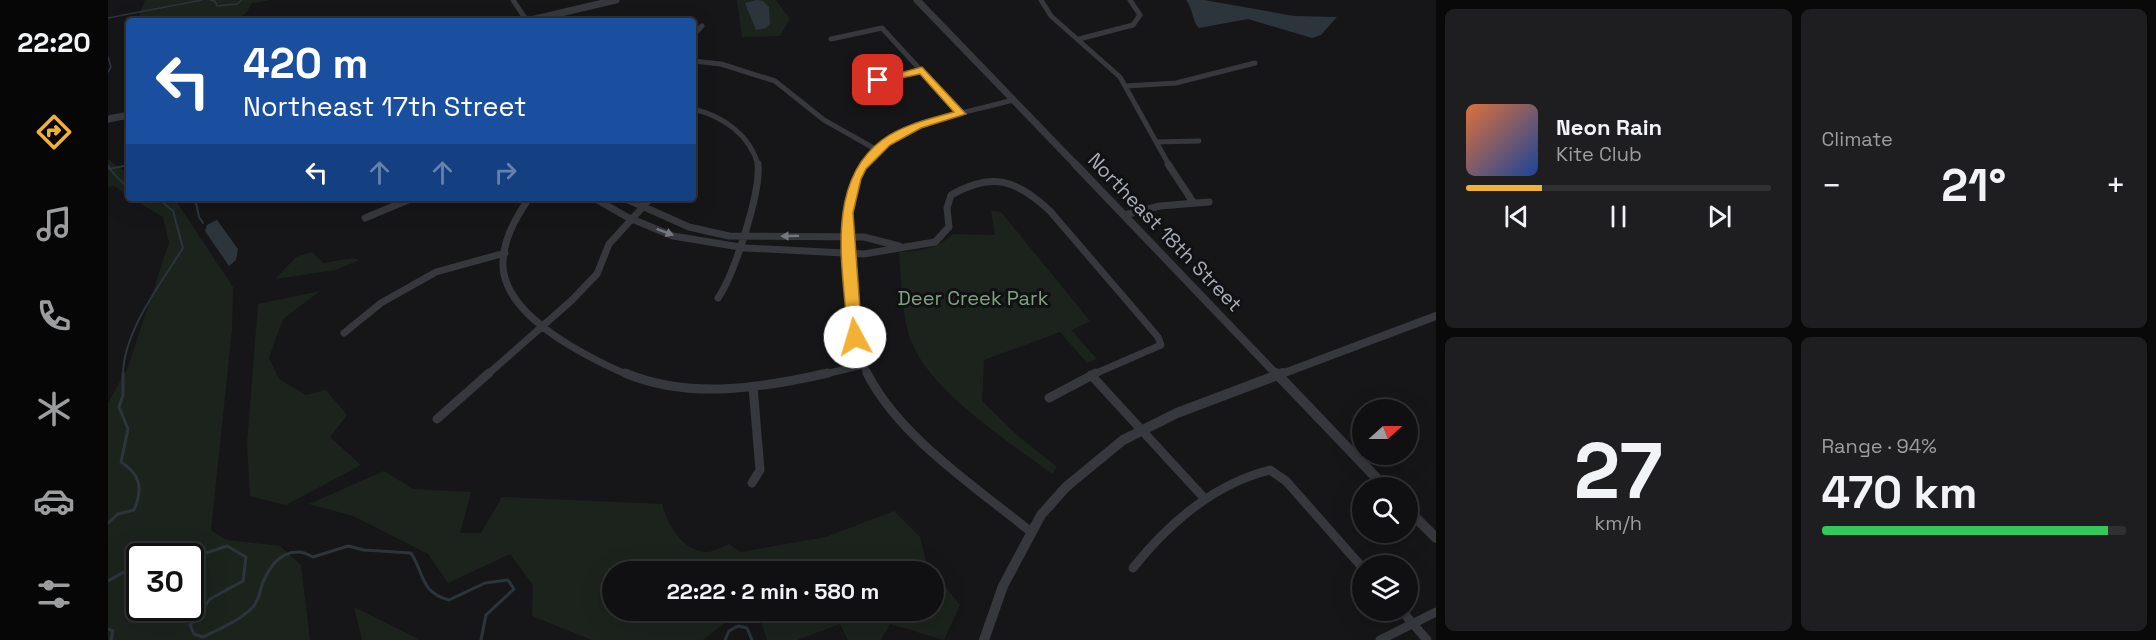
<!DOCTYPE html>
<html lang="en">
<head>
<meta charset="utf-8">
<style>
	body { margin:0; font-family:"Space Grotesk",sans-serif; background:#1e1e20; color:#f1f3f6; height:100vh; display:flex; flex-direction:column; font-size:22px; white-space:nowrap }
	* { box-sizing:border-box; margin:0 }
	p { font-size:20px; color:#9c9d9f }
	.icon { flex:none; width:33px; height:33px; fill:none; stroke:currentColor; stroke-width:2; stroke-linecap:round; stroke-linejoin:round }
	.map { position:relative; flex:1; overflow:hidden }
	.details { display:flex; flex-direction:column; gap:9px; padding:9px; background:#09090a; width:720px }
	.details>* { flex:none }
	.hud { position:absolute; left:18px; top:18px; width:570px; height:183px; border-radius:6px; box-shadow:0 6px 24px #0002,0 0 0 2px #303032; background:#1a4fa0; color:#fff; overflow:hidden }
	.needle { width:39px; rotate:69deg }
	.buttons { position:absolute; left:1244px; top:399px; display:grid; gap:12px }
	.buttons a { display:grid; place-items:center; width:66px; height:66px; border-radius:50%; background:#101012; box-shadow:0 6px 24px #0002,0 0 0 2px #303032; font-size:30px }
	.speed { position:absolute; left:18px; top:543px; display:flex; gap:12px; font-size:30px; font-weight:700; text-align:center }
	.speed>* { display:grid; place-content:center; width:78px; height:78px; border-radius:50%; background:#101012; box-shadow:0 6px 24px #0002,0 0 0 2px #303032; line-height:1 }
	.speed .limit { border:3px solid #111; border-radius:9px; background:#fff; color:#111 }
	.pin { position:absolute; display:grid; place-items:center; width:51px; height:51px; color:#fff; margin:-26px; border-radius:12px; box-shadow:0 3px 9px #0006 }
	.me { position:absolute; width:66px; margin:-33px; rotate:354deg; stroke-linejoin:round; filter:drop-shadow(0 0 4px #0008) }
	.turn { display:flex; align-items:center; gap:21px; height:126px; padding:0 18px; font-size:27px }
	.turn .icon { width:78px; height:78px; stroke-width:2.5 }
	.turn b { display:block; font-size:42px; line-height:51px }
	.lanes { display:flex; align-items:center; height:57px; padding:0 18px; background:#0003; justify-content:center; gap:30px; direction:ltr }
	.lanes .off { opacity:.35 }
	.big { font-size:45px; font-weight:600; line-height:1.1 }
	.details .widget { flex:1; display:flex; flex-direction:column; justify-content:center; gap:9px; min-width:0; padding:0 21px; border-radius:9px; background:#1e1e20 }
	.details .dial { align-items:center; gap:0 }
	.dial b { font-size:78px; line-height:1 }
	.song { display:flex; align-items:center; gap:18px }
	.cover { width:72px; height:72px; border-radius:9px; background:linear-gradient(135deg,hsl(20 70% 55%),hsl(220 70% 35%)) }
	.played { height:6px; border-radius:3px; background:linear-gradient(90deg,#f2b134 25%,#303032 25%) }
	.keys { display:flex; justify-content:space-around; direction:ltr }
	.heat { display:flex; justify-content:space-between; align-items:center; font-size:33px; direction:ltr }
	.charge { height:9px; border-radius:4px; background:linear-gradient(90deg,#34c759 94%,#303032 0) }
	.details .tiles { flex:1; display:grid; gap:9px; grid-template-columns:repeat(2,1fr) }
	.trip { position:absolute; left:494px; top:561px; width:342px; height:60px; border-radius:30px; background:#101012; box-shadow:0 6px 24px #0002,0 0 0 2px #303032; font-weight:600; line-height:60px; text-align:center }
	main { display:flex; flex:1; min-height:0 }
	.menu { display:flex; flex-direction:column; width:108px; justify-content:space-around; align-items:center; background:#060607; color:#9c9d9f }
	.menu .icon { width:42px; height:42px }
	.menu .active { color:#f2b134 }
	.menu b { font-size:27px; color:#f1f3f6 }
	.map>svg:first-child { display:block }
	.green { fill:#1c231d; fill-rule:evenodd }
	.water { fill:#2c353c }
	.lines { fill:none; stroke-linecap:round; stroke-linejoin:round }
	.stream-far2 { stroke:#2c353c; stroke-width:1.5 }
	.stream-far1 { stroke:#2c353c; stroke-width:2 }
	.stream { stroke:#2c353c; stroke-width:3 }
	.minor-far2 { stroke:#37383d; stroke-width:5 }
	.minor-far1 { stroke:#37383d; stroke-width:7 }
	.minor { stroke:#37383d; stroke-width:9 }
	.tertiary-far2 { stroke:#37383d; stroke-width:7 }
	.tertiary-far1 { stroke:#37383d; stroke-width:8 }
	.tertiary { stroke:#37383d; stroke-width:10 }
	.oneway { fill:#757881 }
	.route { fill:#f2b134; stroke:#9d7322; stroke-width:1.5 }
	.labels { text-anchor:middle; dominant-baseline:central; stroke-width:6; stroke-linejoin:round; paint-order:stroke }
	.street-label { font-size:20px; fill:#a8adb8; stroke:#111113 }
	.park-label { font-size:20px; fill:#7fa381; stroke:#111113 }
</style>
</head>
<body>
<main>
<nav class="menu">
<b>22:20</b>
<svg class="icon active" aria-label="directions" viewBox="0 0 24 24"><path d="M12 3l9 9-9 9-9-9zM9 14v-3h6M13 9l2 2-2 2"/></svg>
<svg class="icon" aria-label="music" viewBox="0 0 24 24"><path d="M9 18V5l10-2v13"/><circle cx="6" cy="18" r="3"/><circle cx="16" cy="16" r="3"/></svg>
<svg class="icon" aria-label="phone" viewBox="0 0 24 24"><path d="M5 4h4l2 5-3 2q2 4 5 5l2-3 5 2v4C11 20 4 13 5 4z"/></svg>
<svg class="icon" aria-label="climate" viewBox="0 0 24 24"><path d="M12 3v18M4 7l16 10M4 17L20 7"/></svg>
<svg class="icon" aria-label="car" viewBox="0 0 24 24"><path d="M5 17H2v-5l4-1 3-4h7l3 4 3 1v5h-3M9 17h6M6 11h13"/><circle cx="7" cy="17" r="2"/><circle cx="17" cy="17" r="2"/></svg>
<svg class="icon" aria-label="filters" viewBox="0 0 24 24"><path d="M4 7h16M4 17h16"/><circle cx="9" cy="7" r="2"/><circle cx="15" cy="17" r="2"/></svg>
</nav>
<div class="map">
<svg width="1328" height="640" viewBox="0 0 1328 640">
	<rect width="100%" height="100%" fill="#161618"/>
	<path class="green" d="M37,0H163L144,3L139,12L128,21H29Z
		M629,0H668L682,19L672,36L634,37Z
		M0,159L16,171H21V197L6,186L0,187Z
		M23,198H66L125,287L124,329L103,530L118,540L172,546L193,565L202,640H0V403L20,367L61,243L55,217ZM32,556H82V608H32Z
		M883,211L893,212L982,321L963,330L989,359L979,363L952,332L876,360L874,401L910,436L949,467L944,474C902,442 824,393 804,343C793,315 794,281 791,252C813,251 829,249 845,234L887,235Z
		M204,252L215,263L245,258L251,260L228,270L167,279L188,257Z
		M212,291L175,319L161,358L171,379L198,395L218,390L239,415L222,437L253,465L178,505L142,496L139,445L150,304Z
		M276,471L305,489L363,492L352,533H373L394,497L554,504C559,524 575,552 599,552C606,552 615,546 621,544L633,552L718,537L786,511L812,537L819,565L824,571L504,572V610H825V572L852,605L836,640L782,624L773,640H740L732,624L689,640H659L651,616L631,612L595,640H484L424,616L425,585L402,554L340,583L320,554L245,516L201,504Z
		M246,607L308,638L310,640H254Z"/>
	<path class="water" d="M649,0L655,1L661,7L662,24L658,28L648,30L637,3Z
		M1078,0H1096L1186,16L1229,17L1213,35L1204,38L1140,19L1091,28C1084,21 1085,9 1078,0Z
		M109,220L130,249L128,260L121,266L97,231L99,225Z"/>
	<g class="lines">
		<path class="stream-far2" d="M102,0L107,1L109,6L129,4L134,0
			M0,18L94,0
			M0,57L3,67L0,72
			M19,165H21"/>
		<path class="stream-far1" d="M0,165C3,174 15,181 21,189
			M1,169L21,165
			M87,198L91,217L95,223
			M15,375C15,332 53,283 75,248L65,211L52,200L39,198"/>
		<path class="stream" d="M0,523L10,514L26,510C35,489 33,475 13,462L20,429L11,407L15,395V373
			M47,556L64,552L86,557L119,546L138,557L135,581L102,599L82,625L86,634L95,637C111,629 131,621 144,608C153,599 151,588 157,578C166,558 184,544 205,557L240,546L256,550L303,553C317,575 312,592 341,600L377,583L400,580L406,589L378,615L373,640
			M0,581L32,563
			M0,629L5,631L3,640
			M617,640L621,631L630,626L639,628L644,640"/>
		<path class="minor-far2" d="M405,0L419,21
			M933,0L943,16L1012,77L1061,165
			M585,35L594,26
			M723,39L774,28L853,114
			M971,39L1025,25L1032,15L1022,0
			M585,61L613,64L667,81L716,120L769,150
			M770,80L814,70
			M1018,86L1068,83L1147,63
			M585,109C615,116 642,135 650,165
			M1048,142L1091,141
			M755,165C793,120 851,115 905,100"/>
		<path class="minor-far1" d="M756,164C733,197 737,301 746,341C749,353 755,364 760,375
			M1060,164L1085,202
			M421,198C407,219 394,241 395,267C398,317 479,357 520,375
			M486,198L519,217L565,236L638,248L756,254L827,242L841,227L839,208L843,195C884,172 908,179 942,211L1050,337L1053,345L984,375
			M516,198L581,227L621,236L756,237L791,246
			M1016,215L1052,206L1101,202
			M257,218L305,198
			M610,298C626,275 653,192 650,164
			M236,333L273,303L328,272L397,253
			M379,375L463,301L489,274L501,244L543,198
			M713,375L755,365"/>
		<path class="minor" d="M517,373C581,400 654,388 720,373
			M759,373C791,437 869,488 923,532
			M983,375L1097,499
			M941,398L988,373
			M329,419L381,373
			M644,483L652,470L645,387
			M1025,568C1060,524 1106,484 1162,470L1178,481L1254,567
			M1293,610L1319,640
			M1272,640L1328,612"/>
		<path class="tertiary-far2" d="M809,0L968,165
			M418,21L508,0
			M0,119L21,115"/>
		<path class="tertiary-far1" d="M967,164L1169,375
			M1171,375L1328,316"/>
		<path class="tertiary" d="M1168,373L1278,488
			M1299,509L1328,538
			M876,640L895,586L933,515L958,487L1015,440L1069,413L1175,373"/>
	</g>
	<defs><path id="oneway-solid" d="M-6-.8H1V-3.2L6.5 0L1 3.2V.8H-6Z" transform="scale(1.5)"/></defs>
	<g class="oneway">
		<use href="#oneway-solid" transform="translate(557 232) rotate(21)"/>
		<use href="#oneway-solid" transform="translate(682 236) rotate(179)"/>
	</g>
	<path class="route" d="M814,67L858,114L813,128L782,145L758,169L753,179L745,213L754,337L747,343L740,337C736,273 715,184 774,140C794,125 821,119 846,112L812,74L770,83L765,80Z"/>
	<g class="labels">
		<g class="street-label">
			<text transform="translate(1057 232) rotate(46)">Northeast 18th Street</text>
		</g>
		<g class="park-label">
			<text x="865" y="298">Deer Creek Park</text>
		</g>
	</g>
</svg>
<div class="buttons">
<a><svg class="needle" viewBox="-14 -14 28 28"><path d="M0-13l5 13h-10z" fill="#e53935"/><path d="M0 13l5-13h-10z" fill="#9c9d9f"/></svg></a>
<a><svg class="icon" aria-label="search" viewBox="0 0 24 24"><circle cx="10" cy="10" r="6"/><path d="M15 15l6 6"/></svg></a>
<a><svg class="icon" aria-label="layers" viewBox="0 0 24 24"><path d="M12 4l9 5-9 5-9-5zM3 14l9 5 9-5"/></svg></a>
</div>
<div class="speed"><div class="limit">30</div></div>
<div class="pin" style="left:770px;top:80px;background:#d93025"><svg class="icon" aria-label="arrive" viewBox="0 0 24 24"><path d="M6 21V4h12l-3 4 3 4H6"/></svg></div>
<svg class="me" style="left:747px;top:337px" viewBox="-20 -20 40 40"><circle r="19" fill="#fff"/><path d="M0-13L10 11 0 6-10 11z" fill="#f2b134"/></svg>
<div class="trip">22:22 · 2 min · 580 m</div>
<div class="hud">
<div class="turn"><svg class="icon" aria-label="left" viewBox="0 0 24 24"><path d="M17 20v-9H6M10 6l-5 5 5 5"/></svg><div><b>420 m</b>Northeast 17th Street</div></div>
<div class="lanes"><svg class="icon" aria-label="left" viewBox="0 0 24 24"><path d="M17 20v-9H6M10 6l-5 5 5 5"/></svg><svg class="icon off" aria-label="ahead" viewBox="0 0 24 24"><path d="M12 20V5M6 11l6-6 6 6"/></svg><svg class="icon off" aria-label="ahead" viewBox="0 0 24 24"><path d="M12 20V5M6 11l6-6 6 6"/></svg><svg class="icon off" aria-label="right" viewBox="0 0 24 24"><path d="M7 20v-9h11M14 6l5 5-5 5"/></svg></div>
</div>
</div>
<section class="details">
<div class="tiles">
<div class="widget">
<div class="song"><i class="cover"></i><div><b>Neon Rain</b><p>Kite Club</p></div></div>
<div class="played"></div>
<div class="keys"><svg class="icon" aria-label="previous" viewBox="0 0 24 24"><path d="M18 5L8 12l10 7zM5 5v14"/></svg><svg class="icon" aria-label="pause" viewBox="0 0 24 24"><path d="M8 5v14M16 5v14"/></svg><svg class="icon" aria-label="next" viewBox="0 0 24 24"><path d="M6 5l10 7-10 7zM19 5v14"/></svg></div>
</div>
<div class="widget"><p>Climate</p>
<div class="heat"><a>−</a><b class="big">21°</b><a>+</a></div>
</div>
<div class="widget dial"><b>27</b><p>km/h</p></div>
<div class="widget"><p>Range · 94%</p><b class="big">470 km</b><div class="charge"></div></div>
</div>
</section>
</main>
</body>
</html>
